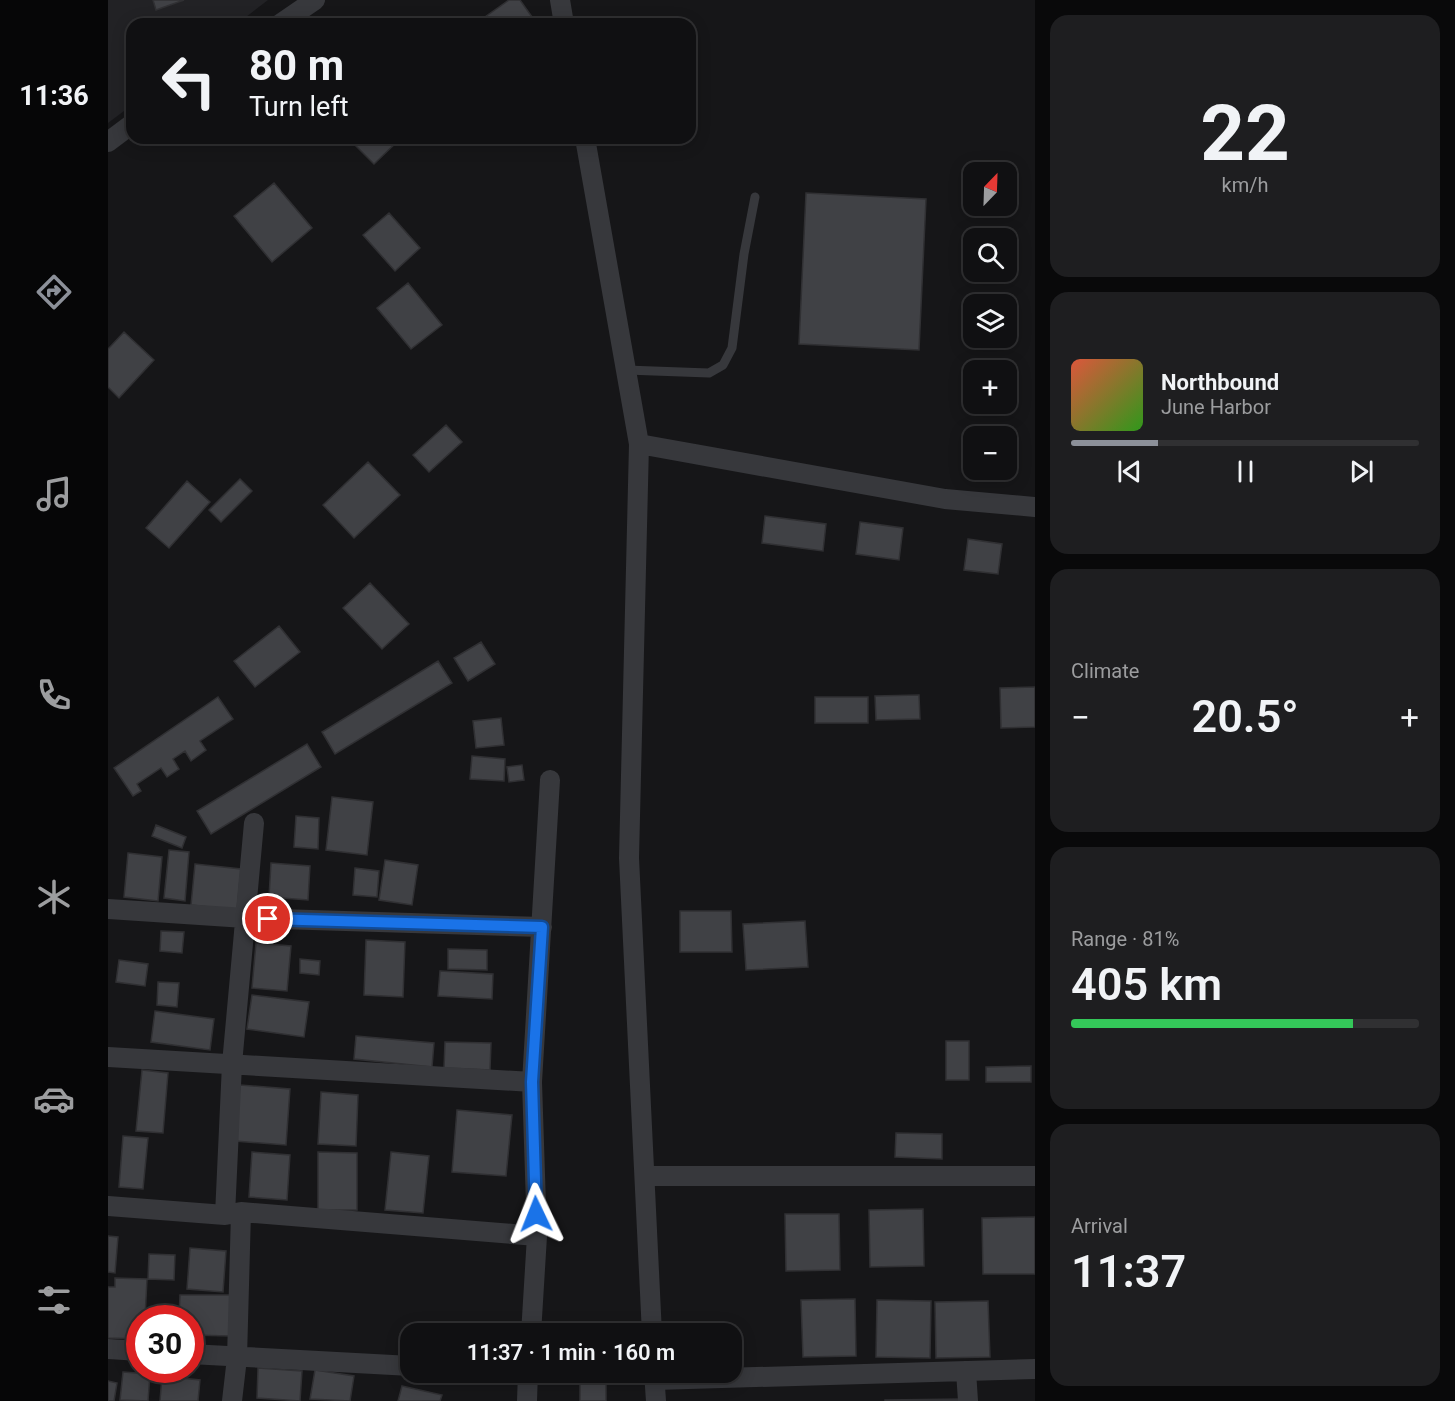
<!DOCTYPE html>
<html lang="en">
<head>
<meta charset="utf-8">
<style>
	body { margin:0; font-family:Roboto,sans-serif; background:#1e1e20; color:#f1f3f6; height:100vh; display:flex; flex-direction:column; font-size:22px; white-space:nowrap }
	* { box-sizing:border-box; margin:0 }
	p { font-size:20px; color:#9c9d9f }
	.icon { flex:none; width:33px; height:33px; fill:none; stroke:currentColor; stroke-width:2; stroke-linecap:round; stroke-linejoin:round }
	.map { position:relative; flex:1; overflow:hidden }
	.side { display:flex; flex-direction:column; gap:15px; padding:15px; background:#09090a; width:420px }
	.side>* { flex:none }
	.guide { position:absolute; left:18px; top:18px; width:570px; height:126px; border-radius:18px; box-shadow:0 3px 15px #0003,0 0 0 2px #303032; background:#101012; color:#f1f3f6; overflow:hidden }
	.needle { width:39px; rotate:23deg }
	.fabs { position:absolute; left:855px; top:162px; display:grid; gap:12px }
	.fabs a { display:grid; place-items:center; width:54px; height:54px; border-radius:12px; background:#101012; box-shadow:0 3px 15px #0003,0 0 0 2px #303032; font-size:30px }
	.speed { position:absolute; left:18px; top:1305px; display:flex; gap:12px; font-size:30px; font-weight:700; text-align:center }
	.speed>* { display:grid; place-content:center; width:78px; height:78px; border-radius:50%; background:#101012; box-shadow:0 3px 15px #0003,0 0 0 2px #303032; line-height:1 }
	.speed .limit { border:9px solid #d22; background:#fff; color:#111 }
	.pin { position:absolute; display:grid; place-items:center; width:51px; height:51px; color:#fff; margin:-26px; border:3px solid #fff; border-radius:50%; box-shadow:0 2px 6px #0007 }
	.me { position:absolute; width:66px; margin:-33px; rotate:358deg; stroke-linejoin:round; filter:drop-shadow(0 0 4px #0008) }
	.turn { display:flex; align-items:center; gap:21px; height:126px; padding:0 24px; font-size:27px }
	.turn .icon { width:78px; height:78px; stroke-width:2.5 }
	.turn b { display:block; font-size:42px; line-height:51px }
	.big { font-size:45px; font-weight:600; line-height:1.1 }
	.side .card { flex:1; display:flex; flex-direction:column; justify-content:center; gap:9px; min-width:0; padding:0 21px; border-radius:18px; background:#1e1e20 }
	.side .dial { align-items:center; gap:0 }
	.dial b { font-size:78px; line-height:1 }
	.song { display:flex; align-items:center; gap:18px }
	.cover { width:72px; height:72px; border-radius:9px; background:linear-gradient(135deg,hsl(10 70% 55%),hsl(110 70% 35%)) }
	.played { height:6px; border-radius:3px; background:linear-gradient(90deg,#8c9099 25%,#303032 25%) }
	.keys { display:flex; justify-content:space-around; direction:ltr }
	.heat { display:flex; justify-content:space-between; align-items:center; font-size:33px; direction:ltr }
	.charge { height:9px; border-radius:4px; background:linear-gradient(90deg,#34c759 81%,#303032 0) }
	.trip { position:absolute; left:292px; top:1323px; width:342px; height:60px; border-radius:18px; background:#101012; box-shadow:0 3px 15px #0003,0 0 0 2px #303032; font-weight:600; line-height:60px; text-align:center }
	main { display:flex; flex:1; min-height:0 }
	.tab-bar { display:flex; flex-direction:column; width:108px; justify-content:space-around; align-items:center; background:#060607; color:#9c9d9f }
	.tab-bar .icon { width:42px; height:42px }
	.tab-bar .current { color:#8c9099 }
	.tab-bar b { font-size:27px; color:#f1f3f6 }
	.map>svg:first-child { display:block }
	.built { fill:#222225 }
	.building { fill:#404145; stroke:#303033; stroke-width:1.5 }
	.lines { fill:none; stroke-linecap:round; stroke-linejoin:round }
	.lane { stroke:#37383c; stroke-width:9 }
	.street { stroke:#37383c; stroke-width:20 }
	.route-casing { stroke:#114b97; stroke-width:15 }
	.route { stroke:#1a73e8; stroke-width:10 }
</style>
</head>
<body>
<main>
<nav class="tab-bar">
<b>11:36</b>
<svg class="icon current" aria-label="directions" viewBox="0 0 24 24"><path d="M12 3l9 9-9 9-9-9zM9 14v-3h6M13 9l2 2-2 2"/></svg>
<svg class="icon" aria-label="music" viewBox="0 0 24 24"><path d="M9 18V5l10-2v13"/><circle cx="6" cy="18" r="3"/><circle cx="16" cy="16" r="3"/></svg>
<svg class="icon" aria-label="phone" viewBox="0 0 24 24"><path d="M5 4h4l2 5-3 2q2 4 5 5l2-3 5 2v4C11 20 4 13 5 4z"/></svg>
<svg class="icon" aria-label="climate" viewBox="0 0 24 24"><path d="M12 3v18M4 7l16 10M4 17L20 7"/></svg>
<svg class="icon" aria-label="car" viewBox="0 0 24 24"><path d="M5 17H2v-5l4-1 3-4h7l3 4 3 1v5h-3M9 17h6M6 11h13"/><circle cx="7" cy="17" r="2"/><circle cx="17" cy="17" r="2"/></svg>
<svg class="icon" aria-label="filters" viewBox="0 0 24 24"><path d="M4 7h16M4 17h16"/><circle cx="9" cy="7" r="2"/><circle cx="15" cy="17" r="2"/></svg>
</nav>
<div class="map">
<svg width="927" height="1401" viewBox="0 0 927 1401">
	<rect width="100%" height="100%" fill="#161618"/>
	<path class="built" d="M0,0H160L129,24H24V105L0,123Z"/>
	<path class="building" d="M45,0H76L48,10Z
		M401,0H412L429,24H367Z
		M240,138H293L266,164Z
		M166,183L204,228L164,262L126,216Z
		M698,193L818,199L811,350L691,344Z
		M281,213L312,248L287,271L255,235Z
		M300,283L334,325L303,349L269,308Z
		M16,332L46,360L11,398L0,387V349Z
		M338,425L354,442L321,472L305,455Z
		M260,462L292,495L246,538L215,505Z
		M132,479L144,491L113,522L101,510Z
		M79,481L102,502L61,548L38,528Z
		M657,516L718,524L715,551L654,543Z
		M752,522L795,528L791,560L748,554Z
		M860,539L894,544L890,574L856,570Z
		M262,583L301,624L274,649L235,608Z
		M171,626L192,652L147,687L126,661Z
		M373,642L387,664L360,681L346,658Z
		M330,661L344,683L227,754L214,732Z
		M927,687V727L893,728L892,688Z
		M811,695L812,719L768,720L767,696Z
		M110,697L125,719L92,741L98,750L83,761L77,751L65,759L71,769L59,777L53,768L29,784L33,791L25,796L6,768Z
		M707,697H760V723H707Z
		M393,718L396,745L368,748L365,721Z
		M199,744L213,767L103,834L89,811Z
		M364,756L397,759L396,781L362,779Z
		M414,765L416,780L401,782L399,767Z
		M224,797L265,802L259,855L218,850Z
		M188,816L211,818L210,849L186,847Z
		M48,825L78,837L74,848L44,836Z
		M61,850L81,852L77,901L56,898Z
		M20,853L54,857L50,901L16,897Z
		M277,860L310,865L304,905L271,900Z
		M163,863L202,866L200,900L161,897Z
		M87,864L133,869L129,910L83,905Z
		M247,868L271,871L269,897L245,895Z
		M572,911H623L624,952H572Z
		M697,921L700,967L638,970L635,924Z
		M53,931L76,932L74,953L52,951Z
		M258,940L297,942L295,997L256,995Z
		M148,943L183,946L179,991L144,988Z
		M340,949L379,950V970L340,969Z
		M192,959L212,961L211,975L192,973Z
		M11,960L40,964L37,986L8,982Z
		M332,971L385,974L384,999L330,996Z
		M50,982L71,983L69,1007L49,1005Z
		M144,995L201,1002L196,1037L139,1029Z
		M47,1011L106,1019L102,1050L43,1042Z
		M248,1036L326,1043L324,1067L246,1059Z
		M838,1041H861V1080H838Z
		M337,1042L383,1043L382,1070L336,1068Z
		M923,1066V1082H878V1067Z
		M34,1070L60,1073L55,1133L28,1131Z
		M132,1085L182,1089L178,1145L127,1141Z
		M213,1092L250,1095L248,1146L210,1144Z
		M349,1110L404,1115L398,1176L344,1172Z
		M788,1133L834,1134V1159L787,1157Z
		M15,1136L40,1138L35,1189L11,1187Z
		M144,1152L182,1155L179,1200L141,1197Z
		M210,1152L249,1153V1210H210Z
		M283,1152L321,1156L315,1213L277,1210Z
		M815,1209L816,1266L762,1267L761,1210Z
		M677,1214H731L732,1270L678,1271Z
		M927,1217V1274H875L874,1218Z
		M0,1236L10,1237L7,1273L0,1272Z
		M82,1248L118,1251L115,1292L79,1289Z
		M41,1254L67,1255L66,1280L40,1279Z
		M7,1278L39,1279L37,1318H32V1339L0,1338V1287H7Z
		M72,1295H122V1336L82,1335V1318H71Z
		M747,1299L748,1356L695,1357L693,1300Z
		M769,1300L823,1301L822,1358L768,1357Z
		M880,1301L882,1357L828,1358L827,1302Z
		M471,1325H497V1334H471Z
		M150,1368L194,1371L192,1401L149,1398Z
		M207,1370L246,1376L242,1401L202,1399Z
		M15,1372L42,1374L40,1401L12,1400Z
		M472,1372H498V1401H472Z
		M54,1376L92,1380L90,1401H52Z
		M0,1381L9,1383L6,1401H0Z
		M294,1386L334,1395L332,1401H290Z
		M855,1399V1401H777V1400Z"/>
	<g class="lines">
		<path class="lane" d="M518,370L601,373L615,365L624,348L636,254L647,197"/>
		<path class="street" d="M452,0L456,24
			M172,24L207,0
			M477,138L531,444L521,858L544,1334
			M0,142L24,124
			M531,444L837,499L927,507
			M0,909L137,918L434,927
			M0,1057L424,1082
			M537,1176H927
			M0,1206L117,1215L133,1212L429,1236
			M117,1215L124,1064L146,823
			M423,1334L429,1236L424,1082L442,780
			M0,1349L32,1351
			M82,1354L303,1366
			M858,1371L860,1401
			M546,1372L548,1401
			M547,1380L927,1369
			M124,1401L129,1358L133,1212
			M419,1401L420,1372"/>
	</g>
	<g class="lines">
		<g class="route-casing">
			<path id="route" d="M160,919L434,927L424,1082L428,1214"/>
		</g>
		<use href="#route" class="route"/>
	</g>
</svg>
<div class="fabs">
<a><svg class="needle" viewBox="-14 -14 28 28"><path d="M0-13l5 13h-10z" fill="#e53935"/><path d="M0 13l5-13h-10z" fill="#9c9d9f"/></svg></a>
<a><svg class="icon" aria-label="search" viewBox="0 0 24 24"><circle cx="10" cy="10" r="6"/><path d="M15 15l6 6"/></svg></a>
<a><svg class="icon" aria-label="layers" viewBox="0 0 24 24"><path d="M12 4l9 5-9 5-9-5zM3 14l9 5 9-5"/></svg></a>
<a>+</a>
<a>−</a>
</div>
<div class="speed"><div class="limit">30</div></div>
<div class="pin" style="left:160px;top:919px;background:#d93025"><svg class="icon" aria-label="arrive" viewBox="0 0 24 24"><path d="M6 21V4h12l-3 4 3 4H6"/></svg></div>
<svg class="me" style="left:428px;top:1214px" viewBox="-20 -20 40 40"><path d="M0-17L14 15 0 8-14 15z" fill="#1a73e8" stroke="#fff" stroke-width="4"/></svg>
<div class="trip">11:37 · 1 min · 160 m</div>
<div class="guide">
<div class="turn"><svg class="icon" aria-label="left" viewBox="0 0 24 24"><path d="M17 20v-9H6M10 6l-5 5 5 5"/></svg><div><b>80 m</b>Turn left</div></div>
</div>
</div>
<section class="side">
<div class="card dial"><b>22</b><p>km/h</p></div>
<div class="card">
<div class="song"><i class="cover"></i><div><b>Northbound</b><p>June Harbor</p></div></div>
<div class="played"></div>
<div class="keys"><svg class="icon" aria-label="previous" viewBox="0 0 24 24"><path d="M18 5L8 12l10 7zM5 5v14"/></svg><svg class="icon" aria-label="pause" viewBox="0 0 24 24"><path d="M8 5v14M16 5v14"/></svg><svg class="icon" aria-label="next" viewBox="0 0 24 24"><path d="M6 5l10 7-10 7zM19 5v14"/></svg></div>
</div>
<div class="card"><p>Climate</p>
<div class="heat"><a>−</a><b class="big">20.5°</b><a>+</a></div>
</div>
<div class="card"><p>Range · 81%</p><b class="big">405 km</b><div class="charge"></div></div>
<div class="card"><p>Arrival</p><b class="big">11:37</b></div>
</section>
</main>
</body>
</html>
